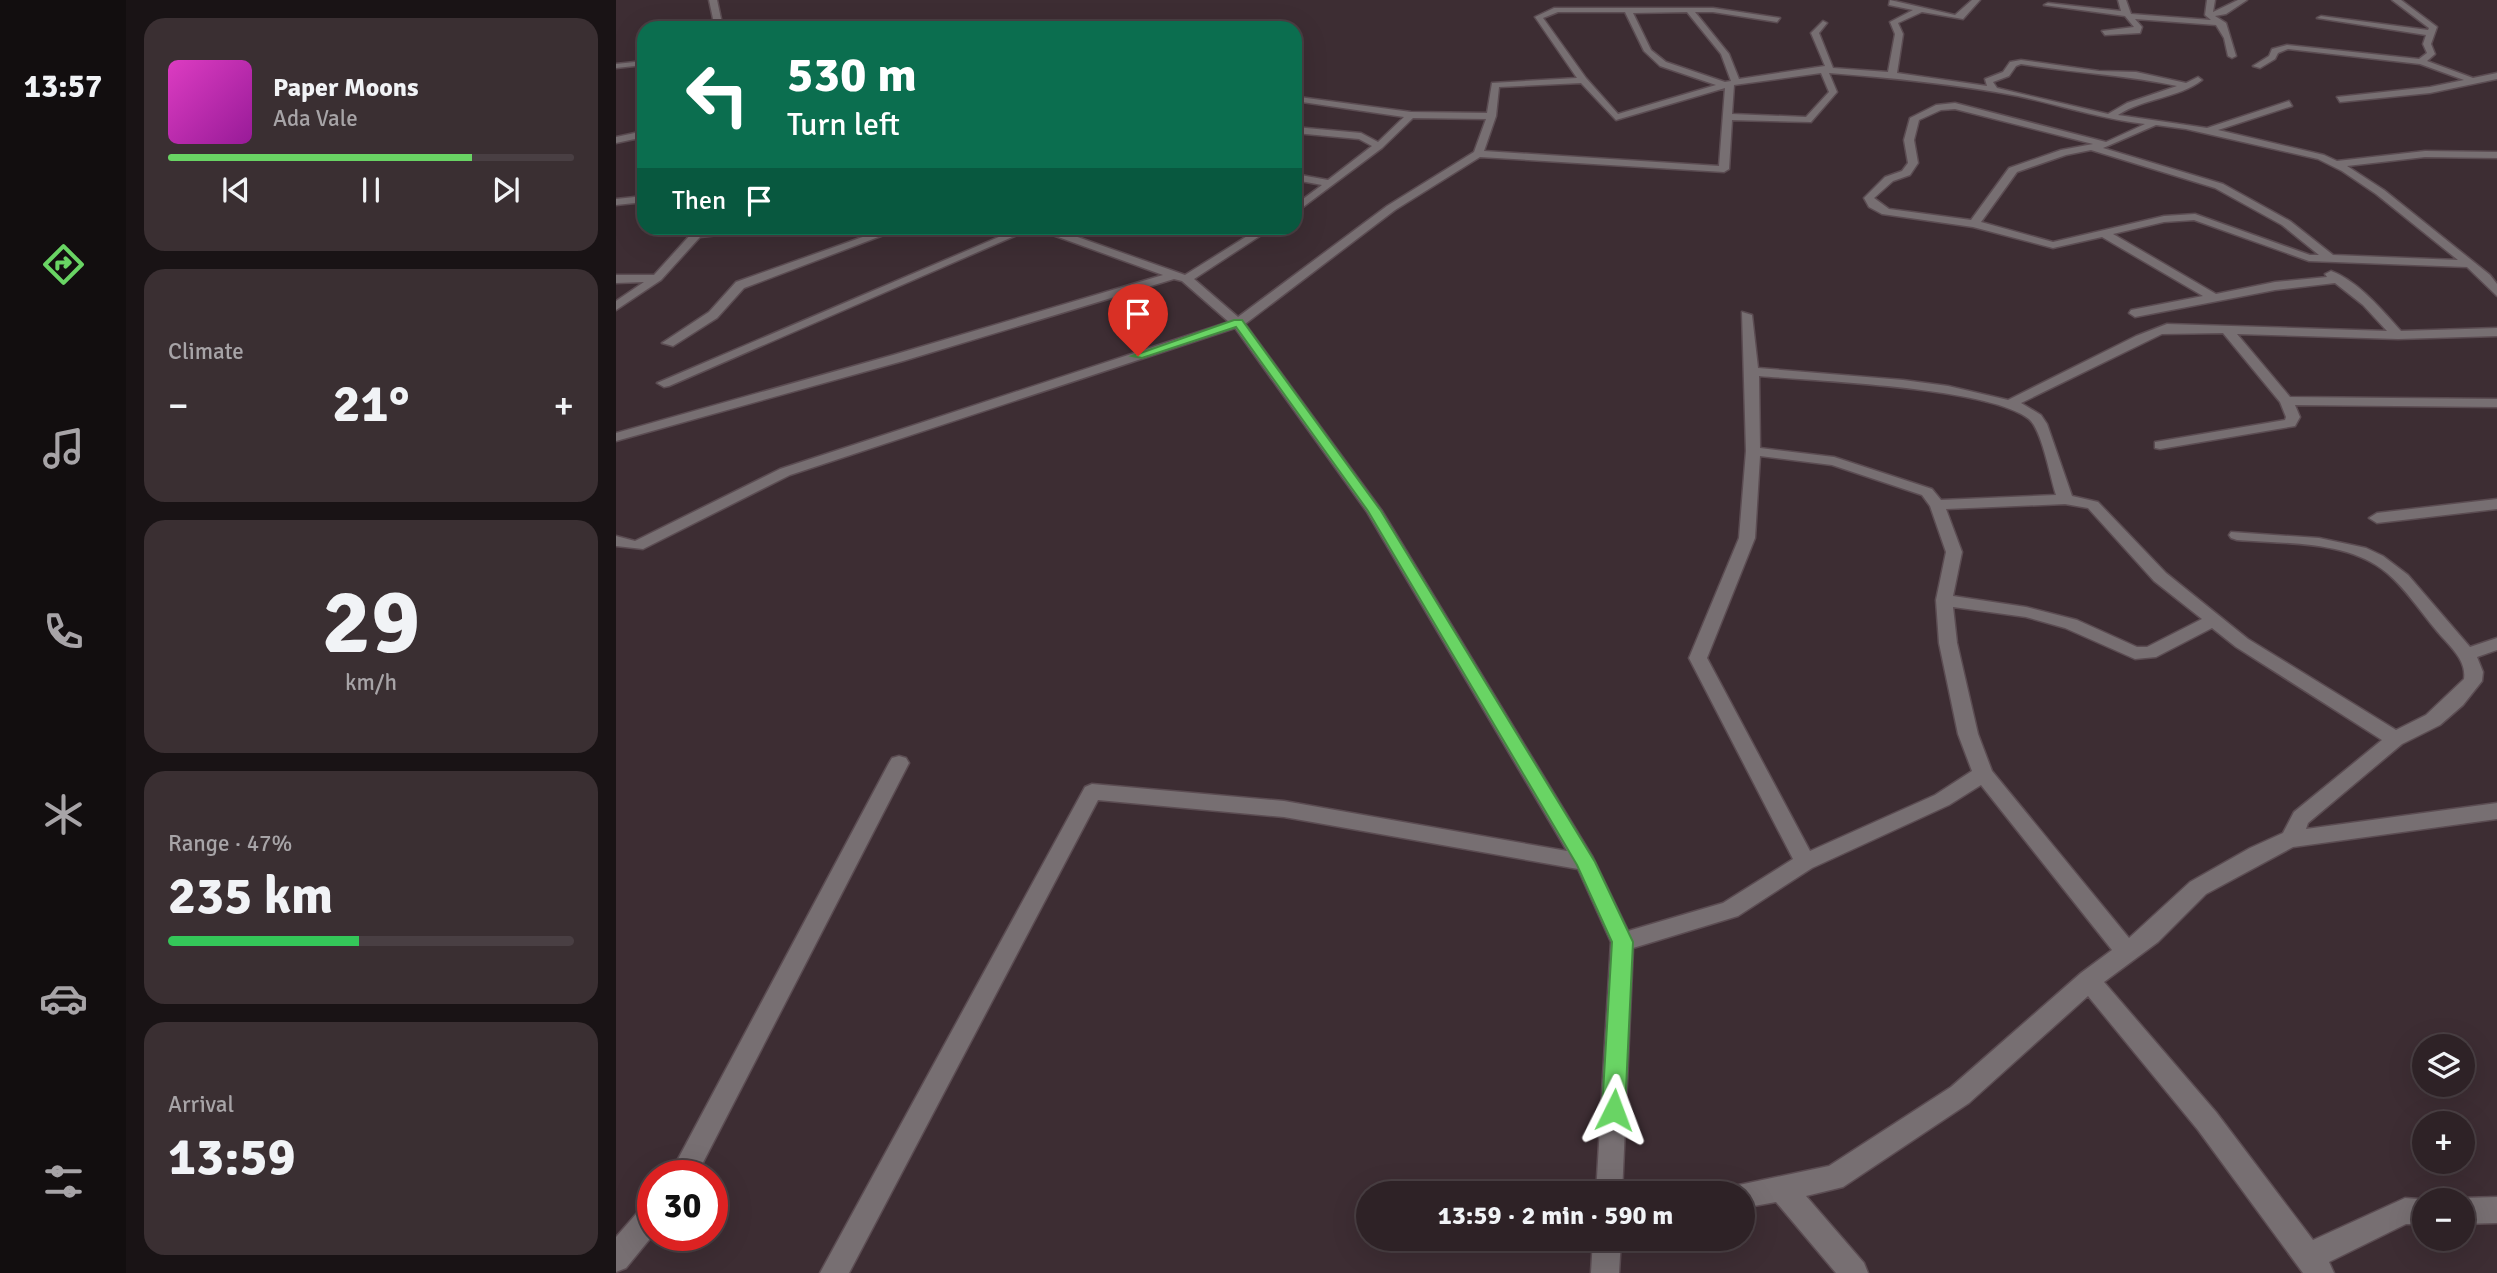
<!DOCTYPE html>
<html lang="en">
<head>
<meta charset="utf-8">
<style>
	body { margin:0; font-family:Signika,sans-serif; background:#3a2f32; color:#f1f3f6; height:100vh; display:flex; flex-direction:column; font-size:26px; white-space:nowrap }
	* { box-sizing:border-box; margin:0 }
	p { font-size:23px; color:#a7a4a7 }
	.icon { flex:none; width:38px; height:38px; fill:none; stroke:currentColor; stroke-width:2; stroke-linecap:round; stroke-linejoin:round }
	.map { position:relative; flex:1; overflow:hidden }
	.panel { display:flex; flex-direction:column; gap:18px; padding:18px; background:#191315; width:490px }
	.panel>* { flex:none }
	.hud { position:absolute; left:21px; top:21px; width:665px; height:214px; border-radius:21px; box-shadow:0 7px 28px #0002,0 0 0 2px #493f43; background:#0b6e4f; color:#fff; overflow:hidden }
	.controls { position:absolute; left:1796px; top:1034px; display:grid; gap:14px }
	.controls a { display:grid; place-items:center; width:63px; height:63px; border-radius:50%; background:#2e2226; box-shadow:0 7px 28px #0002,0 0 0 2px #493f43; font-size:35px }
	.speed { position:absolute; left:21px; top:1160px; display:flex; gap:14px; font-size:35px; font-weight:700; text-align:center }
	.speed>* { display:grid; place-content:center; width:91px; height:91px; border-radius:50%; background:#2e2226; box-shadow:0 7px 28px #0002,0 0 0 2px #493f43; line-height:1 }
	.speed .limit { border:10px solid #d22; background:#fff; color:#111 }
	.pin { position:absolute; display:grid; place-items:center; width:60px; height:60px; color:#fff; margin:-72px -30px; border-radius:50% 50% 50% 0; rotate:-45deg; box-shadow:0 0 7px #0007 }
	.pin .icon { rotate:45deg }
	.me { position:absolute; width:77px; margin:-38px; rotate:3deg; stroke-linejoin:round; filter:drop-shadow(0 0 5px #0008) }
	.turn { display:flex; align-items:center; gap:24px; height:147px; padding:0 35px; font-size:32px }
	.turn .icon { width:91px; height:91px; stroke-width:2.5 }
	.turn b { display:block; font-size:49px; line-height:60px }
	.then { display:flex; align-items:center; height:66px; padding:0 35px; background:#0003; gap:14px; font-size:26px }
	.big { font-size:52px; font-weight:700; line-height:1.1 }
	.panel .widget { flex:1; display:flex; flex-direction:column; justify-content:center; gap:10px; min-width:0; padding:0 24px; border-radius:21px; background:#3a2f32 }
	.panel .dial { align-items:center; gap:0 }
	.dial b { font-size:91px; line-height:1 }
	.song { display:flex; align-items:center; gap:21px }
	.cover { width:84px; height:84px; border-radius:10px; background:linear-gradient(135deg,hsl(310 70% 55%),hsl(300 70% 35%)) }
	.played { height:7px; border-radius:4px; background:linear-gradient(90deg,#69d464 75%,#493f43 75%) }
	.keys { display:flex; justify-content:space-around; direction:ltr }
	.heat { display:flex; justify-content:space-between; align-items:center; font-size:38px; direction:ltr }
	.charge { height:10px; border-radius:5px; background:linear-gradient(90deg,#34c759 47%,#493f43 0) }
	.trip { position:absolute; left:740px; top:1181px; width:399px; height:70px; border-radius:35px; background:#2e2226; box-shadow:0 7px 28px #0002,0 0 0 2px #493f43; font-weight:700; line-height:70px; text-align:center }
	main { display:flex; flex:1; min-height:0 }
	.dock { display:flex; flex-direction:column; width:126px; justify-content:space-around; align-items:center; background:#120e0f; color:#a7a4a7 }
	.dock .icon { width:49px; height:49px }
	.dock .active { color:#69d464 }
	.dock b { font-size:32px; color:#f1f3f6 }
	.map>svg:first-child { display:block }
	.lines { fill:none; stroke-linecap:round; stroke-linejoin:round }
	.minor-casing { stroke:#5b4c52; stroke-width:3 }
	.minor { fill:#776f72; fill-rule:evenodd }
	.route { fill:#69d464; stroke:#448a41; stroke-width:2 }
</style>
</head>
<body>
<main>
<nav class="dock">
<b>13:57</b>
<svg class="icon active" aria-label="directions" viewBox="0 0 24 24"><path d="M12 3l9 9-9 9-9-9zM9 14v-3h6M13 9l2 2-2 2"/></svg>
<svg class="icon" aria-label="music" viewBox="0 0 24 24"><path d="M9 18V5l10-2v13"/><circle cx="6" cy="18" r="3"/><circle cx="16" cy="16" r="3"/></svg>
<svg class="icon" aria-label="phone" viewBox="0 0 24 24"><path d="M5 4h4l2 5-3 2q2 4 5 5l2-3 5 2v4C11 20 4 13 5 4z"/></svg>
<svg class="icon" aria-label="climate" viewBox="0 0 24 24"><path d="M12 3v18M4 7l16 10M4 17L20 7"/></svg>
<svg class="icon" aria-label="car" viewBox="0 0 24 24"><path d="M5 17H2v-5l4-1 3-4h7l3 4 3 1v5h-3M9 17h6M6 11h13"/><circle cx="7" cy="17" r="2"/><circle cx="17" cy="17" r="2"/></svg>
<svg class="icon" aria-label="filters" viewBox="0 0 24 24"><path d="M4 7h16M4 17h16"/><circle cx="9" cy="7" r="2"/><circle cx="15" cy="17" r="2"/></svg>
</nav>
<section class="panel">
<div class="widget">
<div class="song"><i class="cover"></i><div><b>Paper Moons</b><p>Ada Vale</p></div></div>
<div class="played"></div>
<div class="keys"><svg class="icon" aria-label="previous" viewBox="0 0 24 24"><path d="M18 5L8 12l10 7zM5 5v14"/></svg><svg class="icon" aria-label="pause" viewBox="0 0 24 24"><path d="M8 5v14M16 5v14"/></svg><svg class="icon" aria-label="next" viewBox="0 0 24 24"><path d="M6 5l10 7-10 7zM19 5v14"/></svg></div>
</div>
<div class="widget"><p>Climate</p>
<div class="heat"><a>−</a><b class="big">21°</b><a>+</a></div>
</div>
<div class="widget dial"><b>29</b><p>km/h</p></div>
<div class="widget"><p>Range · 47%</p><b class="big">235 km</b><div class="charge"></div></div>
<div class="widget"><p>Arrival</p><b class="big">13:59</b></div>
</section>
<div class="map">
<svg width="1881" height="1273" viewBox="0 0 1881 1273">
	<rect width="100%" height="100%" fill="#3d2d33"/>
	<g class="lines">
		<g class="minor-casing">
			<path id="minor" d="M93,0H101L107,28H99Z
				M1274,0L1339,15L1356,0H1364L1347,19L1306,12L1282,23L1287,34L1281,73L1371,86L1369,79L1387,72L1394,62L1405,60L1483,71L1520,72L1570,83L1582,77L1586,80C1563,98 1528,98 1502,115L1591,128L1673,101L1676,106L1602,130L1708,155L1721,161L1809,151L1881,152V158L1809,157L1731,166L1768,190L1874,275L1881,284V296L1851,267L1693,261L1578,220L1548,222L1497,234L1600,294L1659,282L1711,277L1709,274L1715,271C1742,281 1766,310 1785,331L1881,328V336L1782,339L1621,334L1674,397L1881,399V407L1679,405L1684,417L1679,426L1544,449L1539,448V442L1669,420L1670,417L1664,402L1607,333L1546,334L1405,403L1425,415L1431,424L1456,496L1482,502L1550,573L1632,639L1780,730L1810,715L1848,679C1851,659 1832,645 1820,630C1804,611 1790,589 1771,573C1732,540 1669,544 1621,540L1615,538L1613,535L1615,532L1703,538L1750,548L1767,556L1792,575L1854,647L1881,638V650L1861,657L1867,672L1866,681L1847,705L1824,725L1786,744L1692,823L1690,829L1881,803V819L1677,847L1590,894L1542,942L1488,982L1600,1112L1697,1240L1789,1198L1815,1200H1808V1224H1790L1713,1262L1718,1273H1687L1582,1130L1472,996L1353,1103L1227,1187L1190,1196L1248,1263L1252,1273H1220L1160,1202L1127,1208V1194H1114L1118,1186L1213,1166L1335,1087L1465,973L1496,950L1365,785L1333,805L1196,868L1122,916L1017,948L1006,1194H980L995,942L962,869L668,817L482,800L233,1273H204L469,787L476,784L668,801L951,851L751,512L619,328L174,475L27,549L0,546V536L19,541L164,469L613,322L566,281L558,279L287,361L0,441V433L277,355L547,275L423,230L422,228H436L569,275L644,228H656L578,279L622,317L771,206L858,152L870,119L797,118L766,148L679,213V205L706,185L679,180V174L712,180L756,146L743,139L679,133V127L745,133L762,142L788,117L686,102L683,97L795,112L871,113L876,83L961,78L919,17L938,8H1097L1164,18L1161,22L1097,12H1079L1113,54L1123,79L1209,66L1195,33L1207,21L1211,23L1203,33L1217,68L1272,72L1279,34L1274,22L1297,10L1273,5ZM942,12H1009L1028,51L1044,66L1100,85L1002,114L970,78L927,18ZM1071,12L1105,54L1115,81L1109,82L1050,62L1035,50L1017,13ZM1405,64C1457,73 1510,75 1561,86L1511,103L1492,114L1381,88L1377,82L1393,76L1400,66ZM1205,73L1213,92L1190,117L1116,114L1118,85ZM1213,73C1277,78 1339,84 1402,96C1444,105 1485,119 1529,124L1490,142L1339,103L1320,105L1294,118L1288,140L1292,163L1286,171L1269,177L1248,198L1253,207L1266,214L1357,227L1437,248L1486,237L1587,296L1515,310L1513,313L1519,317L1659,290L1719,283L1747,305L1771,331L1551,324L1520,336L1392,400L1332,386L1287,380L1142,368L1136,315L1126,312L1130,451L1123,538L1073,658L1177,859L1107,903L1012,931L976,856L766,511L629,324L779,210L864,157L1108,172L1113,169L1116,120L1195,122L1221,92ZM965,83L1000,120L1109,88L1103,166L868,151L880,116L883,87ZM1339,109L1477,144L1445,150L1393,168L1355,220L1273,209L1258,198L1277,181L1294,175L1302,163L1298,140L1303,120L1325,110ZM1540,125L1570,129L1702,159L1726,171L1760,194L1842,260L1717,255L1674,221L1607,184L1487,148ZM1475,150L1599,188L1666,225L1703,255H1694L1579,214L1548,216L1437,242L1365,222L1401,172L1450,155ZM1143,376C1199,381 1373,387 1413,419C1426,430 1434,477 1440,495L1325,500L1316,489L1218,457L1144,448ZM1144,456L1216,465L1306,495L1314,506L1330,552L1320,600L1323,643L1342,734L1356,771L1319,795L1194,851L1091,658L1139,538ZM1449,504L1472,508L1538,581L1586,619L1531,647H1521L1461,620L1410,607L1337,596L1346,552L1330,509ZM1337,607L1410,617L1449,628L1519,659L1540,657L1596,628L1620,647L1766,740L1678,812L1667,833L1634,848L1574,882L1513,938L1376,771L1362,734L1341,643Z
				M1502,0H1510L1515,14L1595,20L1589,15L1591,0H1599L1597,12L1622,0H1631L1610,14L1599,16L1610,23L1620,56L1616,58L1612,56L1608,38L1600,25L1519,19L1526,27L1524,33L1489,35L1486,31L1518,27L1509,16L1428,5L1432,3L1505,11Z
				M1776,0H1785L1821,27L1815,44L1819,54L1811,61L1857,78L1881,73V79L1814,93L1724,102L1721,97L1814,87L1848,80L1804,64L1672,49L1662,53L1659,59L1644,68L1637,66L1653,56L1656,49L1671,45L1803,59L1811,53L1807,44L1810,35L1701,18L1705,16L1812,30L1813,28Z
				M28,61V65L0,68V64Z
				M28,131V137L0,143V137Z
				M28,196V202L0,205V199Z
				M77,228H143L138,231L84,237L45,280L0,310V301L28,282L0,283V275H38L76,233Z
				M272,228H286L128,288L101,318L57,346L46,343L93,312L120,282Z
				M404,228H417L53,386L48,387L41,383Z
				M1881,499V509L1761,523L1753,518L1761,513Z
				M283,756L290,758L293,763L80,1176H53L273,763L276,758Z
				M1881,1197V1223L1846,1224V1200H1839L1846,1198Z
				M37,1201V1235L10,1268L0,1272V1237L28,1205Z
				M977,1239H1005L1003,1273H975Z"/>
		</g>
		<use href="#minor" class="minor"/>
	</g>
	<path class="route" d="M618,320H626L765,511L979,862L1017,942L1009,1110L1006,1117L998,1121L989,1117L986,1110L996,942L961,865L752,511L620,327L526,358L516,356Z"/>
</svg>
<div class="controls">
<a><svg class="icon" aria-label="layers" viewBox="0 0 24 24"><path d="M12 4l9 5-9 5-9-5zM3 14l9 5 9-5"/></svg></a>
<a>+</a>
<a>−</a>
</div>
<div class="speed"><div class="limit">30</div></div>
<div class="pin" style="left:522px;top:356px;background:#d93025"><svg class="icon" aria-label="arrive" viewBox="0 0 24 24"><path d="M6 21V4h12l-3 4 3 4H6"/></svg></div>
<svg class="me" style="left:998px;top:1110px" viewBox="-20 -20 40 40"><path d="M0-17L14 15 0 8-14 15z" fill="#69d464" stroke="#fff" stroke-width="4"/></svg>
<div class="trip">13:59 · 2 min · 590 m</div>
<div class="hud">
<div class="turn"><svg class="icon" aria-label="left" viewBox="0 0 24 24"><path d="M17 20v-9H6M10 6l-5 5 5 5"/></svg><div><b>530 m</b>Turn left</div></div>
<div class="then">Then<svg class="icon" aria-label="arrive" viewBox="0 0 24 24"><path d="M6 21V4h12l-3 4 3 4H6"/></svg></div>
</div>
</div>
</main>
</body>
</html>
